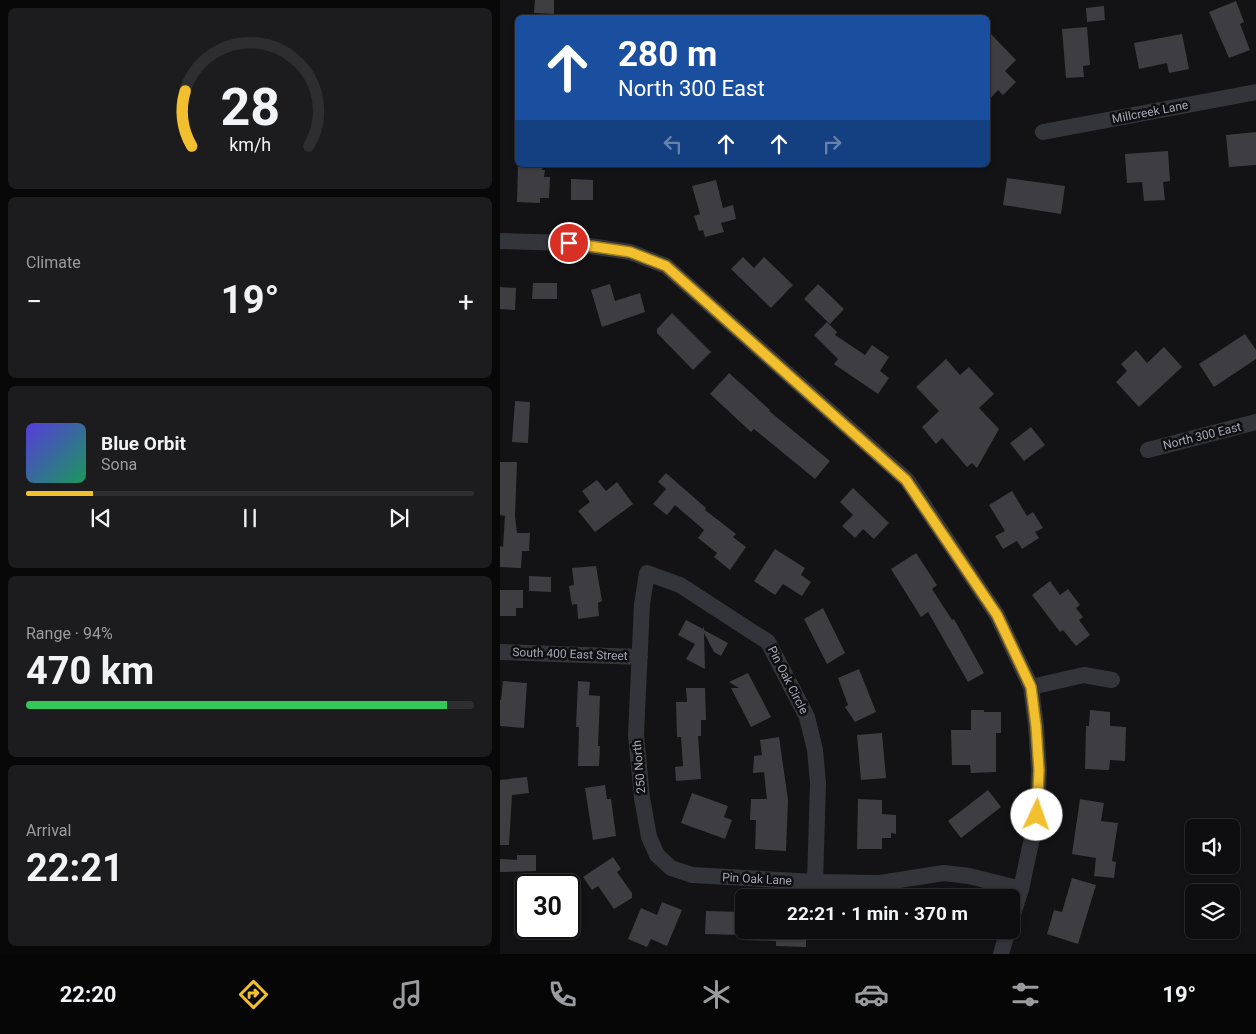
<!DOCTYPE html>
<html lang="en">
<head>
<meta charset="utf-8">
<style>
	body { margin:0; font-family:Roboto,sans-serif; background:#1c1c1e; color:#f1f3f6; height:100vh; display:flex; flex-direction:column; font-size:19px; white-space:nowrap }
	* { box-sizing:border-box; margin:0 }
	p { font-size:16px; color:#9b9c9f }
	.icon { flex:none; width:28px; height:28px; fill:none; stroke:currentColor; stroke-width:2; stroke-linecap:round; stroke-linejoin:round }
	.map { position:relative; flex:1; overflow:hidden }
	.side { display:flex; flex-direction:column; gap:8px; padding:8px; background:#080809; width:500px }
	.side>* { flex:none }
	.top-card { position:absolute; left:15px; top:15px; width:475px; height:152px; border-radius:8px; box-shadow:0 1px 4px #0004,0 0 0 1px #2e2e30; background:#1a4fa0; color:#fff; overflow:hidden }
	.fabs { position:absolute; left:685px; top:819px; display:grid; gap:10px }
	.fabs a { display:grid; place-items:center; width:55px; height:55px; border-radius:8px; background:#0e0e10; box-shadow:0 1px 4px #0004,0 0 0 1px #2e2e30; font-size:25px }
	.speed { position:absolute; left:15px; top:874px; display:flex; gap:10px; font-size:25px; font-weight:700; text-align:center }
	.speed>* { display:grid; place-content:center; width:65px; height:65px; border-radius:50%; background:#0e0e10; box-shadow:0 1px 4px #0004,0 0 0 1px #2e2e30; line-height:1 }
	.speed .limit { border:2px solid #111; border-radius:8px; background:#fff; color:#111 }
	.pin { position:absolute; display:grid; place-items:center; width:42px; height:42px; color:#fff; margin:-21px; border:2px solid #fff; border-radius:50%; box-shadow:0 1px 5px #0007 }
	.me { position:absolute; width:55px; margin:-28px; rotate:3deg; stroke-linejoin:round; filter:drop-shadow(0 0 4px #0008) }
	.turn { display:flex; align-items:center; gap:18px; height:105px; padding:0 20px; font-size:22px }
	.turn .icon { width:65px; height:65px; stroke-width:2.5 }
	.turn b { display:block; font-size:35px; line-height:42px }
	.lanes { display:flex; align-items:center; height:48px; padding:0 20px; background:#0003; justify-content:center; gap:25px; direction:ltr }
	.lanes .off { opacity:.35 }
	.big { font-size:38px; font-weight:700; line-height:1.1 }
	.side .card { flex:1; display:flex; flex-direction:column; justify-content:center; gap:8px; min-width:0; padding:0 18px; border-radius:8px; background:#1c1c1e }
	.side .dial { align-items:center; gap:0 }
	.dial svg { height:130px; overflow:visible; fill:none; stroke:#2e2e30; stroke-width:7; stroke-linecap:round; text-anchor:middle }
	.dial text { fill:#f1f3f6; stroke:none }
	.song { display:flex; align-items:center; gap:15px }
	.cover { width:60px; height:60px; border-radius:8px; background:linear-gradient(135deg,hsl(250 70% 55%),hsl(150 70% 35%)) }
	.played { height:5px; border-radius:2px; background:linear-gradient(90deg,#f2c02f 15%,#2e2e30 15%) }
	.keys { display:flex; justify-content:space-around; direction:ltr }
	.heat { display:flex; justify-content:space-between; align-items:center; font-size:28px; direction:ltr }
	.charge { height:8px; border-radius:4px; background:linear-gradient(90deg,#34c759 94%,#2e2e30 0) }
	.trip { position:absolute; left:235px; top:889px; width:285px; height:50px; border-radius:8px; background:#0e0e10; box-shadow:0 1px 4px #0004,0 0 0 1px #2e2e30; font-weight:700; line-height:50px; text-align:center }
	.tab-bar { display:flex; height:80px; justify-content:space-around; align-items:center; background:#060606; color:#9b9c9f }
	.tab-bar .icon { width:35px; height:35px }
	.tab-bar .current { color:#f2c02f }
	.tab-bar b { font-size:22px; color:#f1f3f6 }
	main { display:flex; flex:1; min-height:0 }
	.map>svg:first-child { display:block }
	.building { fill:#3e3e42 }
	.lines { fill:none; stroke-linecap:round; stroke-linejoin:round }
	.street { stroke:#34353a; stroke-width:16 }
	.route-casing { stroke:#9d7d1f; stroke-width:12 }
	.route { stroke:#f2c02f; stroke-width:9 }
	.labels { text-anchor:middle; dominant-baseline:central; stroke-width:5; stroke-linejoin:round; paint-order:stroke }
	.street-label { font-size:12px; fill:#a5a9b6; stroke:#0f0e10 }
</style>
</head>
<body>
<main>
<section class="side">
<div class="card dial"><svg viewBox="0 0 100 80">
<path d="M14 69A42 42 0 1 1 86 69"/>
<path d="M14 69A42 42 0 0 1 10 35" stroke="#f2c02f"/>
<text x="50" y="56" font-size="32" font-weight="700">28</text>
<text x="50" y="72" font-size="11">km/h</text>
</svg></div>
<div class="card"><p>Climate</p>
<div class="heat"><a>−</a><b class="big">19°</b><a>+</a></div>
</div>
<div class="card">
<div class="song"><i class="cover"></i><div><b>Blue Orbit</b><p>Sona</p></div></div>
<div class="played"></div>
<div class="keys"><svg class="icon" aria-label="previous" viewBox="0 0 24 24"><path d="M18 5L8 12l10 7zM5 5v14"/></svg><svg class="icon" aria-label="pause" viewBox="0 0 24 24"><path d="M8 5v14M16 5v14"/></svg><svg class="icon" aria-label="next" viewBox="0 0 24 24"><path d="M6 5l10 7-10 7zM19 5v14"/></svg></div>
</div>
<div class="card"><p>Range · 94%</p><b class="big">470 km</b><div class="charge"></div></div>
<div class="card"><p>Arrival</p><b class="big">22:21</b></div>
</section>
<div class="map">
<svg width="756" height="954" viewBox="0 0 756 954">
	<rect width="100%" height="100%" fill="#131315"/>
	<path class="building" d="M35,0H54V14L34,13Z
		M736,1L744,22L740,24L750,50L729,58L709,12Z
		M604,6L605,20L587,22L586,8Z
		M587,27L590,65L583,66L584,77L566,78L562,29Z
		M488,31L516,60L505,71L516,82L503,95L498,90L488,101Z
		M682,34L689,69L669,73L667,63L639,69L634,43Z
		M756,132V165L729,167L726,135Z
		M668,151L670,181L663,182L665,200L644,201L642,182L627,183L625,154Z
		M18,165H43L42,170H45L44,177H50L49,198H40V203L17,202Z
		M507,178L565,186L561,214L503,205Z
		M71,179L93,180V200H71Z
		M216,180L223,208L233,205L236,219L221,223L224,232L205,237L203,230L199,231L194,216L200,214L192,186Z
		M243,257L254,268L264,257L293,285L271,308L231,269Z
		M33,283H57V299H32Z
		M110,284L115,301L140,293L145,312L102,327L91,290Z
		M318,284L344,309L330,324L304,299Z
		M0,287L16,288L15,310L0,309Z
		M172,313L211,352L193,370L157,333V329Z
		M327,322L337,332L335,335L365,355L372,345L389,357L380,371L389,378L378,394L334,364L338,359L314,335Z
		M745,334L756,350V359L714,387L699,364Z
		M664,347L682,367L639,407L616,382L627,371L621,364L636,350L647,363Z
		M446,359L460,375L469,367L494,394L479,408L499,429L477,468L472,463L467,467L442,438L436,444L422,427L439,411L416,387Z
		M229,373L270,410L269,411L330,461L315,479L254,429L251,432L210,394Z
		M15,401L30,402L28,443L12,442Z
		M531,427L545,445L524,461L510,443Z
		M0,462H17L15,516L17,533H30L29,551H22L21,568L0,567V546L3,547L5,516L0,515Z
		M166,473L206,508L205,510L236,534L233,537L246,547L230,570L214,557L217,553L198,538L204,530L175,505L167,515L153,504L166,489L158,482Z
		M97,480L106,491L117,482L133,504L95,532L78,511L90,502L82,491Z
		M353,488L389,523L374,539L363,529L355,538L342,526L353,515L340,502Z
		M512,491L527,516L533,512L543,528L535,532L539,538L522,549L517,541L503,549L495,536L505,531L489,505Z
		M275,549L305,568L301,575L311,582L302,596L283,584L275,595L254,581Z
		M416,553L437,585L432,589L452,620L454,619L484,673L468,682L428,612L421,617L391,569Z
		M96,566L102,601L98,603L99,616L78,619L77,604L72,605L69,586L74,585L72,568Z
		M29,576L51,577V592L29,591Z
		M550,581L560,595L568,589L580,605L576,608L583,617L579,620L590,635L576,646L563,630L560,632L532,595Z
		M0,590H23V608H16V616H0Z
		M323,608L345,653L327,664L304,619Z
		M186,620L203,629L204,626V630L228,643L221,656L214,652L204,633L205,669L186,659L195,644L178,635Z
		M359,669L376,712L355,722L345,707L348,705L338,678Z
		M248,673L271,717L251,727L231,688H239L229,682Z
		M3,681L27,683L24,728L0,726V700H1Z
		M78,681L90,682L89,695L100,696L98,746H100L99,766H78L79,727H76Z
		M186,688H205L206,720H201V736H198L201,779L176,781L175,767L183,766L181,737H177L176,702H187Z
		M471,710H484V712H501V733H496V772L471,773L470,765H452L451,730H471Z
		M590,710L610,712V726L626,727L625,761L610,760L609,770L585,769L586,726H589Z
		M382,733L386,778L361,780L357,735Z
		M279,737L288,800L286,851L255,849L256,820H250L251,799H267L264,772L253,773L254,756L262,755L260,740Z
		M27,777L29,793L12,795L9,845H0V780Z
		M105,785L107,799H111L116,836L93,840L85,788Z
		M488,790L501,807L461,838L448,821Z
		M192,793L228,806L224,817L232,820L225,839L181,823Z
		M358,799L382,800V814L396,815V834L391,833V838H382V849H357Z
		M580,799L604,803L601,821L618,823L612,861L616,862L614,878L594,876L596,858L572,854Z
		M17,855H36V871L0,872V859L17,860Z
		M113,857L121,869L117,872L132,893V898L114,909L98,886L92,890L83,877Z
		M572,878L596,885L578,944L547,934L554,910L562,912Z
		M162,902L182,910L167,946L151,939L147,947L128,939L141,908L157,915Z
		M206,911L244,912V930H306V947L276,946V941L242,940V935L205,934Z"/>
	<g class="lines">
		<path class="street" d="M543,132L756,92
			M0,241L69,243L130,252L166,266L407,480L497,615L531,687L536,726L539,770L537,815L521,889L511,920
			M648,450L756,422
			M0,652L140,657
			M531,687L584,675L612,680
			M315,882L318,783L315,750L307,717L268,642L180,585L147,573L142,604L136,735L142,798L149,837L157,855L171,868L192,875L315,882L380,883L444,873L469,876L521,889
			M501,954L508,930"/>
	</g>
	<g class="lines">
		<g class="route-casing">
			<path id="route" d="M69,243L130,252L166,266L406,480L497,615L531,687L536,726L539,770L537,815"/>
		</g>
		<use href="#route" class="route"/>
	</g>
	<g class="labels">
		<g class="street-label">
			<text transform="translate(650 112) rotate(-11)">Millcreek Lane</text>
			<text transform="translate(702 436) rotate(-14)">North 300 East</text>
			<text transform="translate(70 654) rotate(2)">South 400 East Street</text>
			<text transform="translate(288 680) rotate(63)">Pin Oak Circle</text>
			<text transform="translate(139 767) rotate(-95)">250 North</text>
			<text transform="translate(257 879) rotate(3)">Pin Oak Lane</text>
		</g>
	</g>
</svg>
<div class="fabs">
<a><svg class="icon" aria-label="sound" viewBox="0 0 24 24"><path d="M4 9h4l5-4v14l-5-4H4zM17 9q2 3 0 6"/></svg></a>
<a><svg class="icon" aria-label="layers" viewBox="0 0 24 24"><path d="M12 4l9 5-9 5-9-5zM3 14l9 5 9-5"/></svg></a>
</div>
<div class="speed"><div class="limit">30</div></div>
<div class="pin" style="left:69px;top:243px;background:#d93025"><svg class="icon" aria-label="arrive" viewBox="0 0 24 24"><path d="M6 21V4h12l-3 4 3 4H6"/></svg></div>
<svg class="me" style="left:537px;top:815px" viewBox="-20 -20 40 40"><circle r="19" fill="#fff"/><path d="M0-13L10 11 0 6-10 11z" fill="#f2c02f"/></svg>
<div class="trip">22:21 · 1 min · 370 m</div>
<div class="top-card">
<div class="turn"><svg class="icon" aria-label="ahead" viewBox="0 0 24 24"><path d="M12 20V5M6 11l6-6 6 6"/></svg><div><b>280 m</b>North 300 East</div></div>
<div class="lanes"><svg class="icon off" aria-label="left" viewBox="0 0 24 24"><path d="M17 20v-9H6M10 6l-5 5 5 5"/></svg><svg class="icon" aria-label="ahead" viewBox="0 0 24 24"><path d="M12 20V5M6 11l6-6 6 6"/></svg><svg class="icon" aria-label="ahead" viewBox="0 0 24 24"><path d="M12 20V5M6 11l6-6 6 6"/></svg><svg class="icon off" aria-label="right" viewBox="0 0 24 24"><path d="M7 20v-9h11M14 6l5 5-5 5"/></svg></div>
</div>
</div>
</main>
<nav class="tab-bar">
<b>22:20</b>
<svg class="icon current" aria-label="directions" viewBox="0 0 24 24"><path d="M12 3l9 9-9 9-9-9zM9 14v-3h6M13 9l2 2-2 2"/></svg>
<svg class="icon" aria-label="music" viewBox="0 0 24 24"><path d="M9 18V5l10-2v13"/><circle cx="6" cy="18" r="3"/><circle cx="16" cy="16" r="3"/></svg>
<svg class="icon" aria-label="phone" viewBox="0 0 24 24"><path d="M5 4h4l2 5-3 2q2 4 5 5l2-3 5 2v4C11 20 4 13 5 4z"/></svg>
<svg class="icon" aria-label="climate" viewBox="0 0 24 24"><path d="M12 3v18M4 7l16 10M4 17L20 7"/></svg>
<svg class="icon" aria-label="car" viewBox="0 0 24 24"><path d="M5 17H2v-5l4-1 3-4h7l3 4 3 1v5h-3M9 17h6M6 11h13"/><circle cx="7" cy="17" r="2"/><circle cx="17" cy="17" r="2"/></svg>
<svg class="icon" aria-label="filters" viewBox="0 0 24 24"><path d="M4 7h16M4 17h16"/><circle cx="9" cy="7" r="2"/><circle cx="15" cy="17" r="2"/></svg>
<b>19°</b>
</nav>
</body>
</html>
